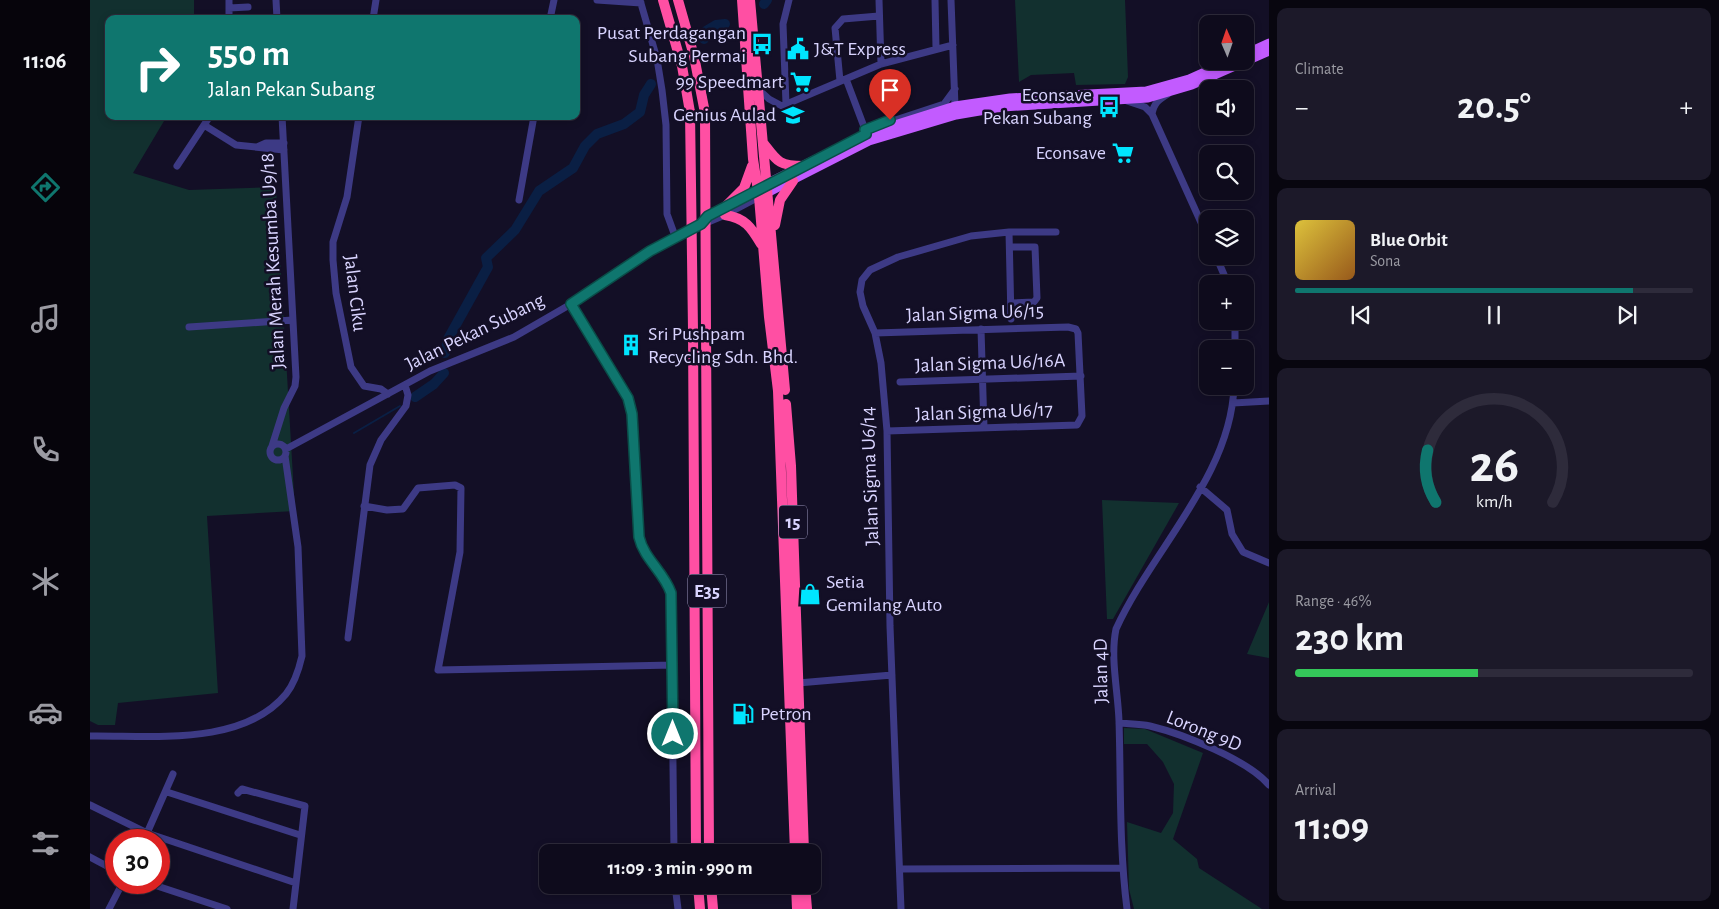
<!DOCTYPE html>
<html lang="en">
<head>
<meta charset="utf-8">
<style>
	body { margin:0; font-family:"Alegreya Sans",sans-serif; background:#1c1929; color:#f1f3f6; height:100vh; display:flex; flex-direction:column; font-size:19px; white-space:nowrap }
	* { box-sizing:border-box; margin:0 }
	p { font-size:16px; color:#9b9ba3 }
	.icon { flex:none; width:28px; height:28px; fill:none; stroke:currentColor; stroke-width:2; stroke-linecap:round; stroke-linejoin:round }
	.map { position:relative; flex:1; overflow:hidden }
	.sheet { display:flex; flex-direction:column; gap:8px; padding:8px; background:#08060f; width:450px }
	.sheet>* { flex:none }
	.banner { position:absolute; left:15px; top:15px; width:475px; height:105px; border-radius:10px; box-shadow:0 2px 8px #0003,0 0 0 1px #2e2b3b; background:#0f766e; color:#fff; overflow:hidden }
	.needle { width:32px; rotate:358deg }
	.controls { position:absolute; left:1109px; top:15px; display:grid; gap:10px }
	.controls a { display:grid; place-items:center; width:55px; height:55px; border-radius:10px; background:#0e0b1c; box-shadow:0 2px 8px #0003,0 0 0 1px #2e2b3b; font-size:25px }
	.speed { position:absolute; left:15px; top:829px; display:flex; gap:10px; font-size:25px; font-weight:700; text-align:center }
	.speed>* { display:grid; place-content:center; width:65px; height:65px; border-radius:50%; background:#0e0b1c; box-shadow:0 2px 8px #0003,0 0 0 1px #2e2b3b; line-height:1 }
	.speed .limit { border:8px solid #d22; background:#fff; color:#111 }
	.pin { position:absolute; display:grid; place-items:center; width:42px; height:42px; color:#fff; margin:-51px -21px; border-radius:50% 50% 50% 0; rotate:-45deg; box-shadow:0 0 5px #0007 }
	.pin .icon { rotate:45deg }
	.me { position:absolute; width:55px; margin:-28px; rotate:0deg; stroke-linejoin:round; filter:drop-shadow(0 0 4px #0008) }
	.turn { display:flex; align-items:center; gap:18px; height:105px; padding:0 20px; font-size:22px }
	.turn .icon { width:65px; height:65px; stroke-width:2.5 }
	.turn b { display:block; font-size:35px; line-height:42px }
	.big { font-size:38px; font-weight:700; line-height:1.1 }
	.sheet .widget { flex:1; display:flex; flex-direction:column; justify-content:center; gap:8px; min-width:0; padding:0 18px; border-radius:10px; background:#1c1929 }
	.sheet .dial { align-items:center; gap:0 }
	.dial svg { height:130px; overflow:visible; fill:none; stroke:#2e2b3b; stroke-width:7; stroke-linecap:round; text-anchor:middle }
	.dial text { fill:#f1f3f6; stroke:none }
	.song { display:flex; align-items:center; gap:15px }
	.cover { width:60px; height:60px; border-radius:8px; background:linear-gradient(135deg,hsl(50 70% 55%),hsl(30 70% 35%)) }
	.played { height:5px; border-radius:2px; background:linear-gradient(90deg,#0f766e 85%,#2e2b3b 85%) }
	.keys { display:flex; justify-content:space-around; direction:ltr }
	.heat { display:flex; justify-content:space-between; align-items:center; font-size:28px; direction:ltr }
	.charge { height:8px; border-radius:4px; background:linear-gradient(90deg,#34c759 46%,#2e2b3b 0) }
	.trip { position:absolute; left:449px; top:844px; width:282px; height:50px; border-radius:10px; background:#0e0b1c; box-shadow:0 2px 8px #0003,0 0 0 1px #2e2b3b; font-weight:700; line-height:50px; text-align:center }
	main { display:flex; flex:1; min-height:0 }
	.menu { display:flex; flex-direction:column; width:90px; justify-content:space-around; align-items:center; background:#06040b; color:#9b9ba3 }
	.menu .icon { width:35px; height:35px }
	.menu .selected { color:#0f766e }
	.menu b { font-size:22px; color:#f1f3f6 }
	.map>svg:first-child { display:block }
	.green { fill:#12302f }
	.lines { fill:none; stroke-linecap:round; stroke-linejoin:round }
	.stream { stroke:#0a1f44; stroke-width:2 }
	.river { stroke:#0a1f44; stroke-width:10 }
	.minor { stroke:#3d3a85; stroke-width:7 }
	.major { stroke:#c25bff; stroke-width:9 }
	.highway { stroke:#ff4fa3; stroke-width:10 }
	.highway-bridge { stroke:#ff4fa3; stroke-width:10 }
	.route-casing { stroke:#0a4d48; stroke-width:12 }
	.route { stroke:#0f766e; stroke-width:9 }
	.labels { text-anchor:middle; dominant-baseline:central; stroke-width:5; stroke-linejoin:round; paint-order:stroke }
	.shield { fill:#130f26; stroke:#9e99be; stroke-width:1 }
	.shield-label { font-size:19px; font-weight:bold; fill:#d9d4ff }
	.poi-label { font-size:20px; fill:#d9d4ff; stroke:#130f26; text-anchor:end }
	.street-label { font-size:20px; fill:#d9d4ff; stroke:#130f26 }
</style>
</head>
<body>
<main>
<nav class="menu">
<b>11:06</b>
<svg class="icon selected" aria-label="directions" viewBox="0 0 24 24"><path d="M12 3l9 9-9 9-9-9zM9 14v-3h6M13 9l2 2-2 2"/></svg>
<svg class="icon" aria-label="music" viewBox="0 0 24 24"><path d="M9 18V5l10-2v13"/><circle cx="6" cy="18" r="3"/><circle cx="16" cy="16" r="3"/></svg>
<svg class="icon" aria-label="phone" viewBox="0 0 24 24"><path d="M5 4h4l2 5-3 2q2 4 5 5l2-3 5 2v4C11 20 4 13 5 4z"/></svg>
<svg class="icon" aria-label="climate" viewBox="0 0 24 24"><path d="M12 3v18M4 7l16 10M4 17L20 7"/></svg>
<svg class="icon" aria-label="car" viewBox="0 0 24 24"><path d="M5 17H2v-5l4-1 3-4h7l3 4 3 1v5h-3M9 17h6M6 11h13"/><circle cx="7" cy="17" r="2"/><circle cx="17" cy="17" r="2"/></svg>
<svg class="icon" aria-label="filters" viewBox="0 0 24 24"><path d="M4 7h16M4 17h16"/><circle cx="9" cy="7" r="2"/><circle cx="15" cy="17" r="2"/></svg>
</nav>
<div class="map">
<svg width="1179" height="909" viewBox="0 0 1179 909">
	<rect width="100%" height="100%" fill="#130f26"/>
	<path class="green" d="M0,0H104V19H19V116H77L43,173L99,190L186,187L205,511L117,516L128,693L28,703L25,725H8L0,721Z
		M925,0H1035L1038,77L1035,84L986,85L984,73L941,75L929,82Z
		M1012,500L1089,503L1023,619H1017Z
		M1179,602V658L1157,654Z
		M1034,728L1055,729L1113,753L1083,839L1107,859L1109,868L1172,909H1044L1039,889L1037,822L1071,833L1083,813L1084,784L1073,762L1057,744H1034Z"/>
	<g class="lines">
		<path class="stream" d="M264,433L310,406"/>
		<path class="river" d="M674,4L677,0
			M614,39L616,31L626,25L635,24
			M355,353L358,339L398,267L396,258L425,230L449,191L483,168L495,146L507,134L534,124L550,112L554,95L561,84
			M325,397L344,384L354,373"/>
		<path class="minor" d="M139,0V19
			M186,0L187,19
			M507,0L551,3
			M550,0L567,59L572,90L576,125L577,214L585,236
			M789,0L791,64
			M845,0L846,48
			M861,0L865,106
			M139,8L158,7
			M283,19L286,0
			M460,19L464,0
			M756,79L776,132
			M750,81L745,28L753,19L789,16
			M668,89L679,99L692,106L791,64L863,45
			M1037,101L1055,107L1062,114L1118,238
			M696,104L693,24L699,0
			M1062,114C1064,103 1068,100 1078,94
			M269,116L257,197L243,242V260L246,293L261,367L274,386L291,389L298,394
			M114,125L146,145L194,150
			M775,130L854,104L865,89
			M167,147L176,143H194
			M87,166L120,116
			M429,200L444,116
			M644,202L668,189
			M614,220L635,207
			M919,232L921,319
			M920,247H945L947,298L944,302L921,303
			M1126,256L1138,284
			M481,304L538,398L543,428L549,537L553,550L581,593L584,852
			M99,327L203,320
			M891,329L894,428
			M785,333L978,327L986,329L988,333L992,416L987,425L797,431
			M1145,349V321
			M810,382L991,376
			M1143,403L1179,401
			M180 452a8 8 0 1 1 16 0a8 8 0 1 1-16 0Z
			M182,446L194,408L205,386L206,377L192,116
			M196,449L340,371L424,337L481,304L585,236L635,215L669,197
			M1110,487L1137,510L1142,534L1153,552L1179,563
			M274,506L297,510L313,509L328,488L365,485L371,488L370,552L348,670L583,665
			M258,638L280,465L291,440L316,406L318,395L315,385
			M708,683L802,675
			M1029,723C1039,724 1050,724 1060,726C1093,734 1158,760 1179,785
			M0,736C61,735 152,747 196,694C204,684 209,669 212,656L208,547L195,456
			M77,792L210,835
			M148,793L152,789L215,806L203,909
			M0,805L57,833L206,883
			M54,840L83,774
			M0,857L26,871
			M810,869L1032,868
			M55,882L137,909
			M585,885L588,909
			M19,909L33,882
			M811,909L800,626L797,431L791,363L785,333L773,306L770,292L772,280L780,270L808,257L881,236L919,232H966
			M1037,909C1029,846 1031,784 1029,721C1028,691 1020,658 1026,629C1062,550 1141,476 1144,386"/>
		<path class="major" d="M1155,54L1179,43
			M672,186L776,134L865,106L920,98L1056,91L1099,79L1139,61
			M671,196L779,141L866,115L913,107L1058,98L1102,85L1179,51"/>
		<path class="highway" d="M573,0L592,66L600,112
			M588,0L604,56L615,113
			M652,0L663,159L669,197L679,317L688,391L705,852
			M660,0L695,390
			M674,144C687,161 689,166 713,166
			M633,209L654,188L662,166
			M635,215C655,218 661,227 671,244
			M685,225L690,200L703,181
			M603,330L606,852
			M616,330L619,852
			M696,404L701,466L714,852
			M608,885L610,909
			M621,885L623,909
			M706,885L707,909
			M715,885L717,909"/>
		<path class="highway-bridge" d="M600,112L603,330
			M615,113L616,330"/>
	</g>
	<g class="lines">
		<g class="route-casing">
			<path id="route" d="M583,734L581,593C574,572 554,559 549,537L542,414L538,398L481,304L560,251L611,224L618,216L776,134L775,130L800,120"/>
		</g>
		<use href="#route" class="route"/>
	</g>
	<defs>
		<g id="bus-bare" transform="scale(1.725)"><path d="M-5-6H5V4H4V6H2V4H-2V6H-4V4H-5ZM-3.5-4V0h7V-4ZM-3.5 1.2v1.5H-2V1.2ZM2 1.2v1.5H3.5V1.2Z" fill="#00e5ff" stroke="#130f26" stroke-width="2.5" paint-order="stroke"/></g>
		<g id="civic-bare" transform="scale(1.725)"><path d="M-.6-6.5H3V-4.5H.6V-3L4-1V1h2V6H-6V1h2V-1L-.6-3ZM-1.2 2.5V6h2.4V2.5Z" fill="#00e5ff" stroke="#130f26" stroke-width="2.5" paint-order="stroke"/></g>
		<g id="supermarket-bare" transform="scale(1.725)"><path d="M-6-5.5h2.5l.6 2H6L4.5 2H-2.5L-4.4-4H-6ZM-1.5 3.2a1.3 1.3 0 1 0 .1 0ZM3 3.2a1.3 1.3 0 1 0 .1 0Z" fill="#00e5ff" stroke="#130f26" stroke-width="2.5" paint-order="stroke"/></g>
		<g id="school-bare" transform="scale(1.725)"><path d="M0-5L7-2L0 1L-7-2ZM-4 1L0 2.5L4 1V4Q0 6-4 4Z" fill="#00e5ff" stroke="#130f26" stroke-width="2.5" paint-order="stroke"/></g>
		<g id="building-bare" transform="scale(1.725)"><path d="M-4-6H4V6H1V3H-1V6H-4ZM-2.5-4.3h1.7v1.8h-1.7ZM.8-4.3h1.7v1.8H.8ZM-2.5-1h1.7V.8h-1.7ZM.8-1h1.7V.8H.8Z" fill="#00e5ff" stroke="#130f26" stroke-width="2.5" paint-order="stroke"/></g>
		<g id="shop-bare" transform="scale(1.725)"><path d="M-5-2.5h2.3a2.7 3.5 0 0 1 5.4 0H5L5.5 6h-11ZM-1.5-2.5h3a1.5 2.3 0 0 0-3 0Z" fill="#00e5ff" stroke="#130f26" stroke-width="2.5" paint-order="stroke"/></g>
		<g id="fuel-bare" transform="scale(1.725)"><path d="M-5.5-6h7V0h2V4h1.3V-2.5L3-4.5l.8-.8L6-3V5H2.5V1h-1V6h-7ZM-4.2-4.7v3.2H.2V-4.7Z" fill="#00e5ff" stroke="#130f26" stroke-width="2.5" paint-order="stroke"/></g>
	</defs>
	<g fill-rule="evenodd">
		<use href="#bus-bare" x="672" y="44"/>
		<use href="#civic-bare" x="708" y="49"/>
		<use href="#supermarket-bare" x="711" y="82"/>
		<use href="#bus-bare" x="1019" y="107"/>
		<use href="#school-bare" x="703" y="115"/>
		<use href="#supermarket-bare" x="1033" y="153"/>
		<use href="#building-bare" x="541" y="345"/>
		<use href="#shop-bare" x="720" y="594"/>
		<use href="#fuel-bare" x="653" y="714"/>
	</g>
	<g class="labels">
		<g class="shield">
			<rect x="689" y="505.5" width="28" height="33" rx="4"/>
			<rect x="598" y="574.5" width="38" height="33" rx="4"/>
		</g>
		<g class="shield-label">
			<text x="703" y="522">15</text>
			<text x="617" y="591">E35</text>
		</g>
		<g class="poi-label">
			<text x="656" y="33">Pusat Perdagangan<tspan x="656" dy="23">Subang Permai</tspan></text>
			<text x="724" y="49" text-anchor="start">J&amp;T Express</text>
			<text x="694" y="82">99 Speedmart</text>
			<text x="1002" y="95">Econsave<tspan x="1002" dy="23">Pekan Subang</tspan></text>
			<text x="686" y="115">Genius Aulad</text>
			<text x="1016" y="153">Econsave</text>
			<text x="558" y="334" text-anchor="start">Sri Pushpam<tspan x="558" dy="23">Recycling Sdn. Bhd.</tspan></text>
			<text x="736" y="582" text-anchor="start">Setia<tspan x="736" dy="23">Gemilang Auto</tspan></text>
			<text x="670" y="714" text-anchor="start">Petron</text>
		</g>
		<g class="street-label">
			<text transform="translate(183 261) rotate(-93)">Jalan Merah Kesumba U9/18</text>
			<text transform="translate(265 293) rotate(83)">Jalan Ciku</text>
			<text transform="translate(885 313) rotate(-2)">Jalan Sigma U6/15</text>
			<text transform="translate(385 332) rotate(-26)">Jalan Pekan Subang</text>
			<text transform="translate(900 363) rotate(-2)">Jalan Sigma U6/16A</text>
			<text transform="translate(894 412) rotate(-2)">Jalan Sigma U6/17</text>
			<text transform="translate(780 476) rotate(-92)">Jalan Sigma U6/14</text>
			<text transform="translate(1011 671) rotate(-91)">Jalan 4D</text>
			<text transform="translate(1114 731) rotate(22)">Lorong 9D</text>
		</g>
	</g>
</svg>
<div class="controls">
<a><svg class="needle" viewBox="-14 -14 28 28"><path d="M0-13l5 13h-10z" fill="#e53935"/><path d="M0 13l5-13h-10z" fill="#9b9ba3"/></svg></a>
<a><svg class="icon" aria-label="sound" viewBox="0 0 24 24"><path d="M4 9h4l5-4v14l-5-4H4zM17 9q2 3 0 6"/></svg></a>
<a><svg class="icon" aria-label="search" viewBox="0 0 24 24"><circle cx="10" cy="10" r="6"/><path d="M15 15l6 6"/></svg></a>
<a><svg class="icon" aria-label="layers" viewBox="0 0 24 24"><path d="M12 4l9 5-9 5-9-5zM3 14l9 5 9-5"/></svg></a>
<a>+</a>
<a>−</a>
</div>
<div class="speed"><div class="limit">30</div></div>
<div class="pin" style="left:800px;top:120px;background:#d93025"><svg class="icon" aria-label="arrive" viewBox="0 0 24 24"><path d="M6 21V4h12l-3 4 3 4H6"/></svg></div>
<svg class="me" style="left:583px;top:734px" viewBox="-20 -20 40 40"><circle r="17" fill="#0f766e" stroke="#fff" stroke-width="3"/><path d="M0-11L8 9 0 5-8 9z" fill="#fff"/></svg>
<div class="trip">11:09 · 3 min · 990 m</div>
<div class="banner">
<div class="turn"><svg class="icon" aria-label="right" viewBox="0 0 24 24"><path d="M7 20v-9h11M14 6l5 5-5 5"/></svg><div><b>550 m</b>Jalan Pekan Subang</div></div>
</div>
</div>
<section class="sheet">
<div class="widget"><p>Climate</p>
<div class="heat"><a>−</a><b class="big">20.5°</b><a>+</a></div>
</div>
<div class="widget">
<div class="song"><i class="cover"></i><div><b>Blue Orbit</b><p>Sona</p></div></div>
<div class="played"></div>
<div class="keys"><svg class="icon" aria-label="previous" viewBox="0 0 24 24"><path d="M18 5L8 12l10 7zM5 5v14"/></svg><svg class="icon" aria-label="pause" viewBox="0 0 24 24"><path d="M8 5v14M16 5v14"/></svg><svg class="icon" aria-label="next" viewBox="0 0 24 24"><path d="M6 5l10 7-10 7zM19 5v14"/></svg></div>
</div>
<div class="widget dial"><svg viewBox="0 0 100 80">
<path d="M14 69A42 42 0 1 1 86 69"/>
<path d="M14 69A42 42 0 0 1 9 37" stroke="#0f766e"/>
<text x="50" y="56" font-size="32" font-weight="700">26</text>
<text x="50" y="72" font-size="11">km/h</text>
</svg></div>
<div class="widget"><p>Range · 46%</p><b class="big">230 km</b><div class="charge"></div></div>
<div class="widget"><p>Arrival</p><b class="big">11:09</b></div>
</section>
</main>
</body>
</html>
